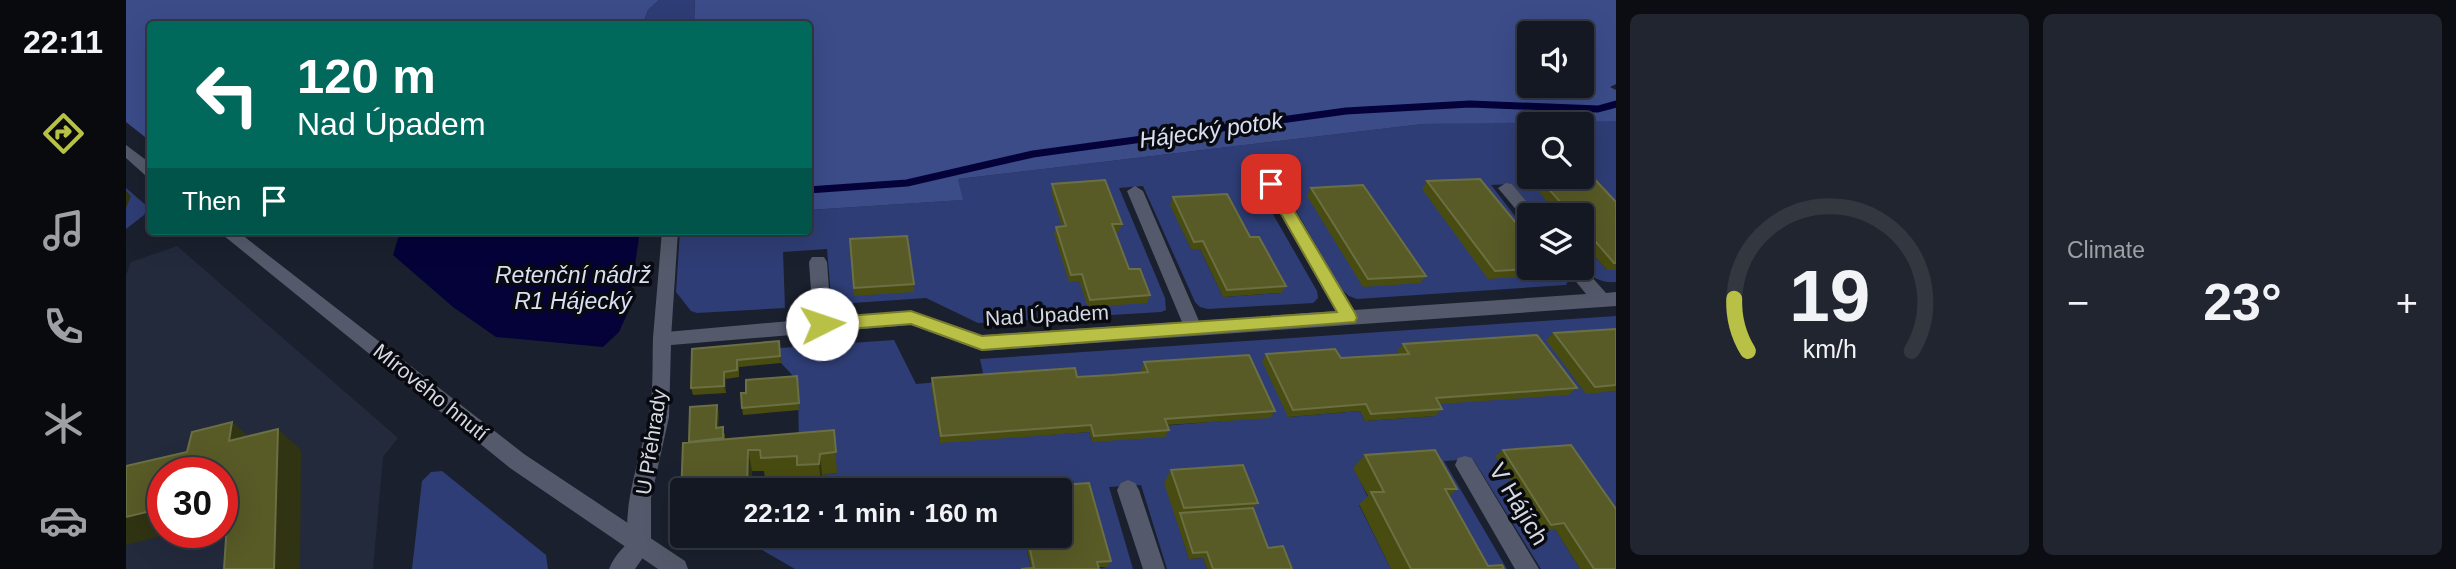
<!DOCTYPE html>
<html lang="en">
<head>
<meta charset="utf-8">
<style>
	body { margin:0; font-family:Helvetica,sans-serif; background:#21252f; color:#f1f3f6; height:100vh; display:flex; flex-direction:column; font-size:26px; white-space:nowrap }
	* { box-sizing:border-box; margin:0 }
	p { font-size:23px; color:#9da0a5 }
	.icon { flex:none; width:38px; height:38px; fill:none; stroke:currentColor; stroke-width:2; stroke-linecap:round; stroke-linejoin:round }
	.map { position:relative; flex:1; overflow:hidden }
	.sheet { display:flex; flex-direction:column; gap:14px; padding:14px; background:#0b0d13; width:840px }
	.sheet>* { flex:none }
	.banner { position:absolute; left:21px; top:21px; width:665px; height:214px; border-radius:7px; box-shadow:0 7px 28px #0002,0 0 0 2px #333740; background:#00695c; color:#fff; overflow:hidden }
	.tools { position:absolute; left:1391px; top:21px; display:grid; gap:14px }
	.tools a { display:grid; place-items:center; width:77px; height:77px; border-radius:7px; background:#141822; box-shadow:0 7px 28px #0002,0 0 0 2px #333740; font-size:35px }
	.speed { position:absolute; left:21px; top:457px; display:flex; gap:14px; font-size:35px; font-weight:700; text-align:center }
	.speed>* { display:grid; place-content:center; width:91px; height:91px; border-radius:50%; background:#141822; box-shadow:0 7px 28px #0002,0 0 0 2px #333740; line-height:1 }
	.speed .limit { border:10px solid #d22; background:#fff; color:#111 }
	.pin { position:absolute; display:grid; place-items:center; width:60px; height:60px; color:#fff; margin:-30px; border-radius:14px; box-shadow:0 4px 10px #0006 }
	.me { position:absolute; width:77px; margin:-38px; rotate:86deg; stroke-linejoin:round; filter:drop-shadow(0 0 5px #0008) }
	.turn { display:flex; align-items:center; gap:24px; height:147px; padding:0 35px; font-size:32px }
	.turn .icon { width:91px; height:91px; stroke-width:2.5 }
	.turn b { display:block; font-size:49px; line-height:60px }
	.then { display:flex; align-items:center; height:66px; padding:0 35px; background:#0003; gap:14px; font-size:26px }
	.big { font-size:52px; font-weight:700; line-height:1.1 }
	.sheet .tile { flex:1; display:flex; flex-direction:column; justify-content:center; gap:10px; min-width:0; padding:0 24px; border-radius:10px; background:#21252f }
	.sheet .dial { align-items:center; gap:0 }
	.dial svg { height:182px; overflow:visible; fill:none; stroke:#333740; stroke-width:7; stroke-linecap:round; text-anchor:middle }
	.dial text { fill:#f1f3f6; stroke:none }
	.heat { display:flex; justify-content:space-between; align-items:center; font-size:38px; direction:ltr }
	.sheet .tiles { flex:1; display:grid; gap:14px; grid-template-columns:repeat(2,1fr) }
	.trip { position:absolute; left:544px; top:478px; width:402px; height:70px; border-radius:7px; background:#141822; box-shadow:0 7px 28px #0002,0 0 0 2px #333740; font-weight:700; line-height:70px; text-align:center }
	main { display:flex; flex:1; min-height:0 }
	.tab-bar { display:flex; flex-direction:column; width:126px; justify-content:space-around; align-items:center; background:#080a0e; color:#9da0a5 }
	.tab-bar .icon { width:49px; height:49px }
	.tab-bar .active { color:#b9c046 }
	.tab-bar b { font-size:32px; color:#f1f3f6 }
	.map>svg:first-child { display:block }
	.built { fill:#232a3c; fill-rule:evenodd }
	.green { fill:#2e3d75; fill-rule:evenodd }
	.forest { fill:#3b4c89; fill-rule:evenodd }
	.water { fill:#040239 }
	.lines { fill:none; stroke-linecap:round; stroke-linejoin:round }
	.stream { stroke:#040239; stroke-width:7 }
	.service { fill:#545a6b; fill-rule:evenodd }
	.minor { fill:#545a6b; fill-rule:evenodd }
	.tertiary { fill:#545a6b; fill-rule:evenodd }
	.secondary { fill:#545a6b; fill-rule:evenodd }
	.wall { fill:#494c10 }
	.shaded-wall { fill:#303412 }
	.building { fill:#585b26; stroke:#6b6f44; stroke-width:2 }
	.route { fill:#b9c046; stroke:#787d2e; stroke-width:2 }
	.labels { text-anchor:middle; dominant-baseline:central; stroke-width:7; stroke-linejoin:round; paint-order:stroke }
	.street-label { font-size:21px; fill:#d5d9e2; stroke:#080a10 }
	.water-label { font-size:23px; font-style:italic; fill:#d9e0f2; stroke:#080a10 }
	.near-street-label { font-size:24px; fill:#d5d9e2; stroke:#080a10 }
</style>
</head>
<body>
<main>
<nav class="tab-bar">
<b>22:11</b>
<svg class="icon active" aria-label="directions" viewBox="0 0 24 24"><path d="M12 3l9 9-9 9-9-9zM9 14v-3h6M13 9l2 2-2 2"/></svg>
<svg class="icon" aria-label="music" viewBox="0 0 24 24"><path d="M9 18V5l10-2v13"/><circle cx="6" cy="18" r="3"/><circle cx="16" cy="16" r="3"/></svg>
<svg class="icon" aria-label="phone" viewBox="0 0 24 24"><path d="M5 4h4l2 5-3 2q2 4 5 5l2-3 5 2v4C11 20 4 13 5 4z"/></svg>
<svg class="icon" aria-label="climate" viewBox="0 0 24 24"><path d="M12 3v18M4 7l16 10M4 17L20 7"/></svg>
<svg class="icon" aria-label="car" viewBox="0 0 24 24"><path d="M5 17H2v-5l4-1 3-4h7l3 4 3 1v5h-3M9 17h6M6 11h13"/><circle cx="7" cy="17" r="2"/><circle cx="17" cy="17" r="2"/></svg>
</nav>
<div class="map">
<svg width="1490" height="569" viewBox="0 0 1490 569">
	<rect width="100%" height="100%" fill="#1b202e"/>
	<path class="built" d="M51,246L272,438L257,457L247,569H0V275L5,262ZM37,472H96V532H37Z"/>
	<path class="green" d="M533,0H569L568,24H517L522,10Z
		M1471,119L1490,121V217L1456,177V124H1404V177H1431L1433,215H1412L1386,184L1365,185L1403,234V256L1362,279L1413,268H1431L1442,281L1440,285L1231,299L1223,296L1215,289L1152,179L1128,181L1191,291L1192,298L1187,303L1082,309L1074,307L1069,302L1017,186L993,188L1039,298L1040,310L1035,312L852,323L800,298L712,304L705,296L701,249L657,252L659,308L571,313L565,311L550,292L554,231H682L683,210L836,200L832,179L1297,124ZM1045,205L1155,293L1097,297L1074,249H1065Z
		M0,188L22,207L18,215L0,229Z
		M1456,242L1481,270H1490V282C1476,283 1465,278 1456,267Z
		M1490,316V340L1460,393L1490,391V523L1429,529L1454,569H1415L1347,459L1318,461L1381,569H1342L1228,468L1245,504L1233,505L1265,569H1158L1039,483L1063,559L1077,558L1081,569H1041L1015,485L983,487L1007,569H969L981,567L934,490H668L674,485L695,484L696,475L711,473L673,454L672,381L655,363L654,348L768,340L790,384L858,378L854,359ZM1271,351L1309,416L1239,421L1234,411L1162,417L1209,365L1276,361ZM1019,379L1144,417L1035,426L966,442L963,432L814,442L806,385Z
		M316,471L420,555L422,569H286L296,481L305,472Z
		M623,536H898L905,569H669L624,543Z"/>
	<path class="forest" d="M0,0H533L522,10L517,24H24V141L0,122Z
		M569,0H1490V84L1484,87L1490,90V121L1297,124L832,179L837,200L683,210L682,24H568ZM1404,33H1456V86H1404Z"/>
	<path class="water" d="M286,231H514L502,312L493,332L477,347L370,337L327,307L267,255L272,238Z"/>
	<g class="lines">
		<path class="stream" d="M682,190L781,183L907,154L1220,111L1344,104L1472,109L1490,104"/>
		<path class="service" d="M536,231H552L545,338L543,343L536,345L529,343L527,338Z"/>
		<path class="minor" d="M1145,179L1151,180L1228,310L1460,294L1439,268H1456V266L1480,293L1490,292V306L856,351L785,325L545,345L543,417L525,498V546L522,554L514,557L506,554C491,519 515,456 522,420C528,394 526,365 527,338L529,333L687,319L683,262L686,257H698L701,262L705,317L785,311L856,335L1056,322L1001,191L1009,186L1017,191L1073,321L1210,311L1137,184Z
			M1380,183L1386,184L1412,215H1404V221L1398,219L1372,188Z
			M1339,456L1346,458L1413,569H1389L1329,465L1332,458Z
			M1002,480L1009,483L1013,490L1039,569H1017L991,490L995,483Z"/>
		<path class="tertiary" d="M514,535L522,538L525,546L509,569H483C488,556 501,541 514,535Z"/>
		<path class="secondary" d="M0,145L24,163V176L19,175L0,158Z
			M92,231H111L398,454L559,561L562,569H532L384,468Z"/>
	</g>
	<path class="wall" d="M1409,177H1456L1490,202V270H1481L1456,242V215H1433L1404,182Z
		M1301,181L1425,268L1419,275L1362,279L1296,189Z
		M926,184L996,224L993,231H989L1003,269L1024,295L1021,303L962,307L953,281L943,282L928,234L930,227H936L925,191Z
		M1185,188L1300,276L1294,283L1237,287L1181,196Z
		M1047,197L1124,237L1160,286L1155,293L1097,297L1074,249H1065L1044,205Z
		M724,247L788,284V292L728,296Z
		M1490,329V391L1460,394L1420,340L1428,333Z
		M653,341L655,363L613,367V377L600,379V393L567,395L565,388L566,349Z
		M1277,344L1451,388L1442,395L1314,404L1316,409L1309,416L1239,421L1234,411L1162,417L1136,361L1140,354L1215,358L1273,354L1271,351Z
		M1018,362L1149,411L1144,418L1041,425L1043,430L1039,437L966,442L963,432L814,443L805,385L806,378L951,377L1016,373L1015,370Z
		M671,376L673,410L617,415L616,408L620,393Z
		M593,412L592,428L599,434V439L708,430L711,473L696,475L695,484L674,485L673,477L639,479L638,471H626V490H556V500L555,497L563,442Z
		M1377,450L1490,569H1454L1429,529L1416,531L1369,456Z
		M1239,455L1331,489L1323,496L1362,566L1378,569H1265L1233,504L1242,496L1227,468Z
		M1045,470L1132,503L1127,508L1142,548L1166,569H1081L1077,558L1063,559L1038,483Z
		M963,483L985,561L981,567H973V569H895L905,568L898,536H934V490H891V488Z"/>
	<path class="shaded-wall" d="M0,191L5,196L0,208Z
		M598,372L600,379V393L598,386Z
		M591,405L593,412L592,434L590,428Z
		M106,422L131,444L103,441Z
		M152,429L175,450L174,569H148Z
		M622,450L626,471V490H622Z
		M694,454L696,475L695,484L693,464Z
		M103,492L129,512L96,520V493Z
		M37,508V532H50L0,545V517Z"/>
	<path class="building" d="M1456,170L1457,172L1461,171L1490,202V263H1488L1456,226V215H1446L1412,177H1456Z
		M1354,179L1404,240V268H1422L1369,271L1301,181Z
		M979,180L996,224H986L1003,269H1014L1024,295L964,300L956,274L945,275L930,227L940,226L926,184Z
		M1237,185L1300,276L1242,279L1185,188Z
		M1101,194L1124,237H1133L1160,286L1101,290L1077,241L1068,242L1047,197Z
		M781,236L788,284L728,288L724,239Z
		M1490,329V385L1469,387L1428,333Z
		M1411,335L1451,388L1310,398L1316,409L1245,414L1240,404L1167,410L1140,354L1209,349L1215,358L1283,354L1277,344Z
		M653,341L654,356L611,360V370L598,372V386L565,388L566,349Z
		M1123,355L1149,411L1039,419L1043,430L968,436L965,425L815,436L806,378L949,368L951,377L986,375L1022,372L1018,362Z
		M671,376L673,403L616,408L615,393H620V380Z
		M591,405L590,428L597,427V438L563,442L564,407Z
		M106,422L103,441L152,429L148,569H98L103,492L96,493V472H37V508L0,517V466L61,452L66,432Z
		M708,430L710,452L694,454L693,464L671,465V456L635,458L634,450H622L621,489L556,490V496L555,497L557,443Z
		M1445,445L1490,509V569H1468L1438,523L1425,525L1377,450Z
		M1309,450L1331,489H1319L1362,566L1376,565L1378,569H1285L1245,492H1258L1239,455Z
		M1117,465L1132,503L1058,508L1045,470Z
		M963,483L985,561L971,562L973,569H895L908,568L901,536H934V490H892L891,488Z
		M1127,508L1142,548L1157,546L1166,569H1087L1081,552L1067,553L1054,513Z"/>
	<path class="route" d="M1145,179L1150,180L1229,313L1231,318L1229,322L856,350L785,324L696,331L690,329L688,324L690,320L696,318L785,311L856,336L1211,312L1138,184Z"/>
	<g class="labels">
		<g class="street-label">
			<text transform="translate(921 315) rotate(-3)">Nad Úpadem</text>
			<text transform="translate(305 392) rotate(39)">Mírového hnutí</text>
			<text transform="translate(525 442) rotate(-81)">U Přehrady</text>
		</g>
		<g class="water-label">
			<text transform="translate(1085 130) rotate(-8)">Hájecký potok</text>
			<text x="447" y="275">Retenční nádrž<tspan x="447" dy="26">R1 Hájecký</tspan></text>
		</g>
		<g class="near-street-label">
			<text transform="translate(1393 504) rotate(59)">V Hájích</text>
		</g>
	</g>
</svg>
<div class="tools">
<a><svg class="icon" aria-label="sound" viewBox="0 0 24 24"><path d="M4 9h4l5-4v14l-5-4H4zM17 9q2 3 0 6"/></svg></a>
<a><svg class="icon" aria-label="search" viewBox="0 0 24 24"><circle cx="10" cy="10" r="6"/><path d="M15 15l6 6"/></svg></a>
<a><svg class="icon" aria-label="layers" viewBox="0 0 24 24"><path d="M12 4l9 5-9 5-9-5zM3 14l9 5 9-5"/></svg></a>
</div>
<div class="speed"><div class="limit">30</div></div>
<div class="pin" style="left:1145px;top:184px;background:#d93025"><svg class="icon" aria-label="arrive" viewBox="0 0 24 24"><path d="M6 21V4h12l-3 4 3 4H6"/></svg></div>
<svg class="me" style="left:696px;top:324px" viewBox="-20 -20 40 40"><circle r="19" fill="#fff"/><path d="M0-13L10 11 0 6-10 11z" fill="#b9c046"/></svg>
<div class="trip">22:12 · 1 min · 160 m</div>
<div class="banner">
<div class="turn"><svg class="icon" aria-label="left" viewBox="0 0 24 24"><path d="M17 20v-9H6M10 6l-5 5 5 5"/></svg><div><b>120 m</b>Nad Úpadem</div></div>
<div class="then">Then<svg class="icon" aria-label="arrive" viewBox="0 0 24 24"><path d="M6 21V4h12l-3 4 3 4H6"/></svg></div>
</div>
</div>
<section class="sheet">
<div class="tiles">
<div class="tile dial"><svg viewBox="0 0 100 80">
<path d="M14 69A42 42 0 1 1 86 69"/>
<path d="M14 69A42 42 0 0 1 8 46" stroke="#b9c046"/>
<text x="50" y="56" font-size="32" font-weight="700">19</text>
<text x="50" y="72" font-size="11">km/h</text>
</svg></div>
<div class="tile"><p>Climate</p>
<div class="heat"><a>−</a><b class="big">23°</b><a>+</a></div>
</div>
</div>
</section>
</main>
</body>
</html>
